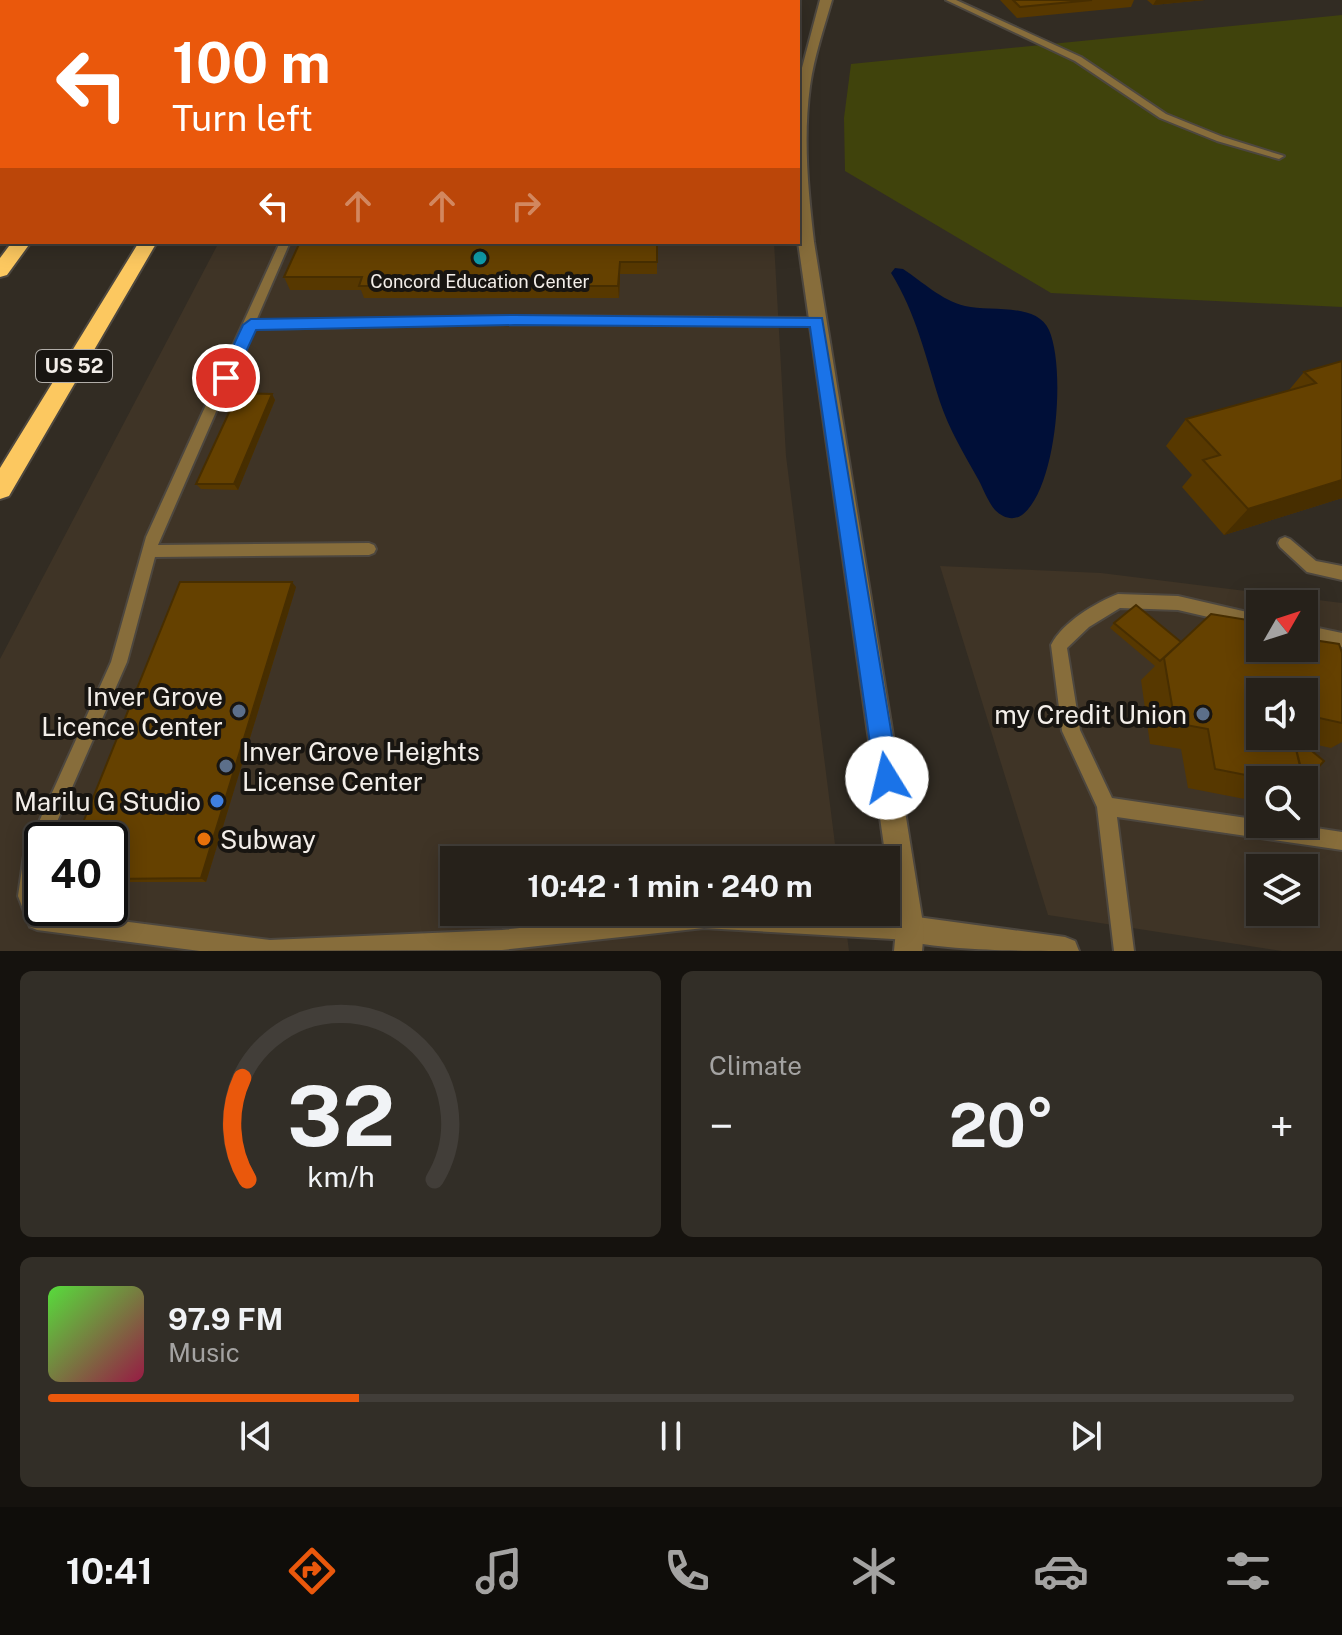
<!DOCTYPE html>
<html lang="en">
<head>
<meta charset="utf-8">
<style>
	body { margin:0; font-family:"Public Sans",sans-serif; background:#322e27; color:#f1f3f6; height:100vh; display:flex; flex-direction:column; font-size:30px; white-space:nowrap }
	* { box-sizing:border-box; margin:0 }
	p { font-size:26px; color:#a4a3a2 }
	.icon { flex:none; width:44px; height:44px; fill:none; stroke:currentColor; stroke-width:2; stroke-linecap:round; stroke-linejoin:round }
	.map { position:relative; height:951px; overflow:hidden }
	.panel { display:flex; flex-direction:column; gap:20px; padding:20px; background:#15120e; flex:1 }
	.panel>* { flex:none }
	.top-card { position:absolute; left:0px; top:0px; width:800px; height:244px; box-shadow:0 4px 20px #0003,0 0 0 2px #423e39; background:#ea580c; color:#fff; overflow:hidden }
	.needle { width:52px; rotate:51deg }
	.fabs { position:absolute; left:1246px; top:590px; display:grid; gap:16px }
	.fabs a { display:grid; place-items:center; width:72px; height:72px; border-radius:0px; background:#26211a; box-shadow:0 4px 20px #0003,0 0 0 2px #423e39; font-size:40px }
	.speed { position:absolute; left:24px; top:822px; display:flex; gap:16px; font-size:40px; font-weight:700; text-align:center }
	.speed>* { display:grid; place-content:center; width:104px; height:104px; border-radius:50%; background:#26211a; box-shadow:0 4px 20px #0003,0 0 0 2px #423e39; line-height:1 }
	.speed .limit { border:4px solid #111; border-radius:12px; background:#fff; color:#111 }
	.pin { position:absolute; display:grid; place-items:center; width:68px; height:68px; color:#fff; margin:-34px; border:4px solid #fff; border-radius:50%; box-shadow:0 2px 8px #0007 }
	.me { position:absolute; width:88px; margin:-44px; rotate:351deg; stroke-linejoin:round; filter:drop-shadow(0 0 6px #0008) }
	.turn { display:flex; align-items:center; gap:28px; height:168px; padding:0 40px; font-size:36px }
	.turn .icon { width:104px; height:104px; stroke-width:2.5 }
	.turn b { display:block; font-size:56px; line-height:68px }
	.lanes { display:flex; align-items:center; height:76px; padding:0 40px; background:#0003; justify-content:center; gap:40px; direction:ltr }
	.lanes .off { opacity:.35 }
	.big { font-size:60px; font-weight:700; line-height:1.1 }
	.panel .tile { flex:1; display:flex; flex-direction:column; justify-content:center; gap:12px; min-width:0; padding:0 28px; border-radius:12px; background:#322e27 }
	.panel .dial { align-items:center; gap:0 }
	.dial svg { height:208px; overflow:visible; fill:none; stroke:#423e39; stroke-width:7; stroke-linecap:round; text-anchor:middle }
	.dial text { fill:#f1f3f6; stroke:none }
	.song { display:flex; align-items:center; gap:24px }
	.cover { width:96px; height:96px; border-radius:12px; background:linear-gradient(135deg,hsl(110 70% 55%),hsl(340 70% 35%)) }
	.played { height:8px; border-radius:4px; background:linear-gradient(90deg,#ea580c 25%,#423e39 25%) }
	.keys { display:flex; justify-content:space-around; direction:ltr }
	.heat { display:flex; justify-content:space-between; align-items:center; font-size:44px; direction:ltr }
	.panel .tiles { flex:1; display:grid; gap:20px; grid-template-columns:1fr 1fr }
	.tile:last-child { grid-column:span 2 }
	.trip { position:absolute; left:440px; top:846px; width:460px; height:80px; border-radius:0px; background:#26211a; box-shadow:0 4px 20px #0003,0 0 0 2px #423e39; font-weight:700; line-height:80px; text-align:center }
	.dock { display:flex; height:128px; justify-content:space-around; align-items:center; background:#0f0d0a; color:#a4a3a2 }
	.dock .icon { width:56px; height:56px }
	.dock .on { color:#ea580c }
	.dock b { font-size:36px; color:#f1f3f6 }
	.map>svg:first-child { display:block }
	.built { fill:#3f3426; fill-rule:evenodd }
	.green { fill:#40430c }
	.water { fill:#000f38 }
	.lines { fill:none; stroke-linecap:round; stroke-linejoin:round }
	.service-casing { stroke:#4d473f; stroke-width:4 }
	.minor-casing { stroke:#4d473f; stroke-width:4 }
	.tertiary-casing { stroke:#4d473f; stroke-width:4 }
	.motorway-casing { stroke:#4d473f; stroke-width:4 }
	.service { fill:#876d3b; fill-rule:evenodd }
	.minor { fill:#876d3b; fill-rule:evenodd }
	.tertiary { fill:#876d3b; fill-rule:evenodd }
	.motorway { fill:#fcc860; fill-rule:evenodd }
	.wall { fill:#573800; fill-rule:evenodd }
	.shaded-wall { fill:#472e00 }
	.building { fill:#654100; stroke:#472e00; stroke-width:2 }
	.route { fill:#1a73e8; stroke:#114b97; stroke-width:2 }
	.culture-dot { fill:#0f9aa8; stroke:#181511; stroke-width:3 }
	.service-dot { fill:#5c6f8a; stroke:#181511; stroke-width:3 }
	.shop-dot { fill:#3f7fe0; stroke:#181511; stroke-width:3 }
	.food-dot { fill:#e8710a; stroke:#181511; stroke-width:3 }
	.labels { text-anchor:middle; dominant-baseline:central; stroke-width:8; stroke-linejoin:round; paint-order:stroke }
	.far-poi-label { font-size:18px; fill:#f3eee9; stroke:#181511 }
	.shield { fill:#181511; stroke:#b1ada8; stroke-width:2 }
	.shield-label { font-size:20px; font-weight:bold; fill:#f3eee9 }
	.near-poi-label { font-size:26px; fill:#f3eee9; stroke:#181511; text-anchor:end }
</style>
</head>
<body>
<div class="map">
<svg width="1342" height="951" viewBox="0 0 1342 951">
	<rect width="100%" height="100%" fill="#322c23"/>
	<path class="built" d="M219,242H774L786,456L837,860H454V912H844L849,951H0V659ZM42,840H110V908H42Z
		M940,566L1101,573L1342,603V951H1282L1048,915ZM1260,604H1304V648H1260ZM1260,692H1304V736H1260ZM1260,780H1304V824H1260ZM1260,868H1304V912H1260Z"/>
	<path class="green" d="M1342,15V307L1051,293L845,171L844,118L851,64Z"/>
	<path class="water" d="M895,268L903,269C923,282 941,300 965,306C990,312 1036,302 1049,330C1066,368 1057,489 1022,515C1013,521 1003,518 995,510C988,502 983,488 978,479C964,454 949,429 940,402C926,358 916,313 891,273Z"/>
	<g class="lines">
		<g class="service-casing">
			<path id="service" d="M946,0H956L1081,57L1166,114L1223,137L1284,156L1279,159L1217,141L1160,118L1075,61Z
				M2,55V62L0,63V56Z
				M280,242H290L256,321L515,316L817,318L823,322L817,326L515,324L252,329L158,545L369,543L374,545L376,549L374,553L369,555L155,557L127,662L49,840H42L38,896L43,911L270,940L502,930L668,912H771L910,920L917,923L920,930L917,937L910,940L704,928L502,950L200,951L37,930L30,927L18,896L24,855L111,662L146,537Z
				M1285,537L1290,539L1316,561L1342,566V580L1307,572L1280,547L1278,543L1280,539Z
				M1118,594L1178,596L1260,615V629L1178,610L1120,608L1089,627L1067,648L1080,730L1112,798L1260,820V824H1290L1342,832V850L1117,817L1134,951H1114L1097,807L1062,731L1051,645C1063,622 1095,603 1118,594Z
				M1304,625L1342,633V647L1304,639Z"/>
		</g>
		<g class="minor-casing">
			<path id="minor" d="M910,916L1065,937L1075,941L1079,951C1026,951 949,951 900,940L896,930L900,920Z"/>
		</g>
		<g class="tertiary-casing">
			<path id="tertiary" d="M820,0H832C824,28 814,56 810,86C803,138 808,190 814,242L924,930L922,951H894L896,930L798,242V83Z"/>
		</g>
		<g class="motorway-casing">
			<path id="motorway" d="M195,0H209L194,2Z
				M286,0H300L285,2Z
				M12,242H31L7,275L0,277V258Z
				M139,242H157L9,496L0,499V468Z"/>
		</g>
		<use href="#service" class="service"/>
		<use href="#minor" class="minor"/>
		<use href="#tertiary" class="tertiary"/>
		<use href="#motorway" class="motorway"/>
	</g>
	<path class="wall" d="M1000,0H1134L1131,7L1017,18Z
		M1147,0H1205L1153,5Z
		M657,242V274H620L619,298H364L361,290H290L284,277Z
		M1342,361V498L1224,535L1182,487L1192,475L1166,446L1186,419L1289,390L1304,372Z
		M272,394L275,400L238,490L201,489L196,484Z
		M296,587L206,882H110V840Z
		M1114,623L1181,642L1307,639L1342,653V742L1331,748L1300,741L1305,787H1304V780H1260V802L1188,788L1181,749L1150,744L1141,680L1155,666L1110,628ZM1304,692V736H1260Z"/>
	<path class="shaded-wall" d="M1156,0H1205L1153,5Z
		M620,262V274L619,298L618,286Z
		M272,394L275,400L238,490L234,484Z
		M1342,480V498L1224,535L1248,509Z
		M292,582L296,587L206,882L201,878Z"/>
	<path class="building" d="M1013,0H1092L1020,7Z
		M300,242H657V262H620L618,286H359L362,277H284Z
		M1342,361V480L1248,509L1203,460L1220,455L1186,419L1316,383L1304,372Z
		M238,393L272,394L234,484H196Z
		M180,582H292L201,878L110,879V840H76Z
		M1136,605L1181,642L1160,661L1114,623Z
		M1211,614L1260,622V648H1304V630L1307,639L1339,644L1342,653V723L1315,717L1304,730V692H1260V736H1298L1294,741L1304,780H1271L1215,769L1208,729L1175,723L1164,658Z
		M1296,738L1324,761L1304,783L1294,741Z"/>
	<path class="route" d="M515,315L822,318L899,778L895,786L887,790L879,786L875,778L810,327L515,325L256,330L232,382L226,384L218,378L243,325L251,319Z"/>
	<circle class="culture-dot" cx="480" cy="258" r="8"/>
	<g class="service-dot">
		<circle cx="239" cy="711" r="8"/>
		<circle cx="1203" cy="714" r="8"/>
		<circle cx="226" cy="766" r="8"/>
	</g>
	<circle class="shop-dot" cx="217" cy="801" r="8"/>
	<circle class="food-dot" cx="204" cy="839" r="8"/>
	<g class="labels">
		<g class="far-poi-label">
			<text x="480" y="281">Concord Education Center</text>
		</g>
		<rect class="shield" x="36" y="350" width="76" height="32" rx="6"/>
		<g class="shield-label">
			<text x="74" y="366">US 52</text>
		</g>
		<g class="near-poi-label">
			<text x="223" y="696">Inver Grove<tspan x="223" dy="30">Licence Center</tspan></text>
			<text x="1187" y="714">my Credit Union</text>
			<text x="242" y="751" text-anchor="start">Inver Grove Heights<tspan x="242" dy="30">License Center</tspan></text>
			<text x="201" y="801">Marilu G Studio</text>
			<text x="220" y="839" text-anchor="start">Subway</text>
		</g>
	</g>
</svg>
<div class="fabs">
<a><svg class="needle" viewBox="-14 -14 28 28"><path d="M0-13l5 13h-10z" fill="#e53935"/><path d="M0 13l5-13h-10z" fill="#a4a3a2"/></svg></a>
<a><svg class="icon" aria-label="sound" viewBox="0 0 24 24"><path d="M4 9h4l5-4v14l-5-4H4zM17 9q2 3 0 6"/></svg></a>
<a><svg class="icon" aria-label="search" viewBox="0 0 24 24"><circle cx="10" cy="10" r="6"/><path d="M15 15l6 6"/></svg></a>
<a><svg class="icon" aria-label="layers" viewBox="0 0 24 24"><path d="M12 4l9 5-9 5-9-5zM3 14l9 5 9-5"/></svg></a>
</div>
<div class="speed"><div class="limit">40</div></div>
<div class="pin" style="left:226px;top:378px;background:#d93025"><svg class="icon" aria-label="arrive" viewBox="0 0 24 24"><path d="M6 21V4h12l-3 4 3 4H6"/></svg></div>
<svg class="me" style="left:887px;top:778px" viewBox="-20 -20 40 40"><circle r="19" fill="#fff"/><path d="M0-13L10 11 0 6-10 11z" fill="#1a73e8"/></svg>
<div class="trip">10:42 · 1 min · 240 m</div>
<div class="top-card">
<div class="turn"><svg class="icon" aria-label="left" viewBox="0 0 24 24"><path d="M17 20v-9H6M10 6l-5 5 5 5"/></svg><div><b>100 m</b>Turn left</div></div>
<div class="lanes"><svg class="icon" aria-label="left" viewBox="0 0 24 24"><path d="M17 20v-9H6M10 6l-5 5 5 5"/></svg><svg class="icon off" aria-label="ahead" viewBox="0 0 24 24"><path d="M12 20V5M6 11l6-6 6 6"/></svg><svg class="icon off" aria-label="ahead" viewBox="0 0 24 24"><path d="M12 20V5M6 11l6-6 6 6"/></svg><svg class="icon off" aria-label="right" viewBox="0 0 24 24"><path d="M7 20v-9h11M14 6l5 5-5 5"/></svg></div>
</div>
</div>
<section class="panel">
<div class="tiles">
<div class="tile dial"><svg viewBox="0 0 100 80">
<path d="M14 69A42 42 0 1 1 86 69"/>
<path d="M14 69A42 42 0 0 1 12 30" stroke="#ea580c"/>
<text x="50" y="56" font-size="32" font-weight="700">32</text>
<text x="50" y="72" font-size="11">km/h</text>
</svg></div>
<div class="tile"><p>Climate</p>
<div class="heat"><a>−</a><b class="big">20°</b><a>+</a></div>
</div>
<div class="tile">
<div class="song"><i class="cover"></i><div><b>97.9 FM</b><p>Music</p></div></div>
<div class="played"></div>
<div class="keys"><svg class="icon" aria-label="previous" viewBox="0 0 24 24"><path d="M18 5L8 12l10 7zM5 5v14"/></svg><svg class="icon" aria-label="pause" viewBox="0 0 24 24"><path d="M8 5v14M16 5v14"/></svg><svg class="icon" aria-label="next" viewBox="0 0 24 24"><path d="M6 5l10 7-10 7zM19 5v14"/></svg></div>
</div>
</div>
</section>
<nav class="dock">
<b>10:41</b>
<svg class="icon on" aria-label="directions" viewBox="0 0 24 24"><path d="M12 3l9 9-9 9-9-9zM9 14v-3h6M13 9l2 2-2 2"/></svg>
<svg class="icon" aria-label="music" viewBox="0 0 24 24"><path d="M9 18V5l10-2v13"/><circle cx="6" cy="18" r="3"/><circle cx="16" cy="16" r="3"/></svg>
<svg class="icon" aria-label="phone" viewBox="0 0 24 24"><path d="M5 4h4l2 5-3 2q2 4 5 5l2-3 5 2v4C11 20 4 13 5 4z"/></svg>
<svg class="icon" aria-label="climate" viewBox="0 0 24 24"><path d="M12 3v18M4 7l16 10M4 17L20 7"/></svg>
<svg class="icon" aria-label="car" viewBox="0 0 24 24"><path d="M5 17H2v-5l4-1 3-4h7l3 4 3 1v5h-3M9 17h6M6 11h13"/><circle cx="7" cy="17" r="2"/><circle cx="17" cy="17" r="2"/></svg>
<svg class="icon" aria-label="filters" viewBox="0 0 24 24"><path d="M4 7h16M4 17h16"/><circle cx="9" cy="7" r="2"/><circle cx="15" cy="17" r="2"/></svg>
</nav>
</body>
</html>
